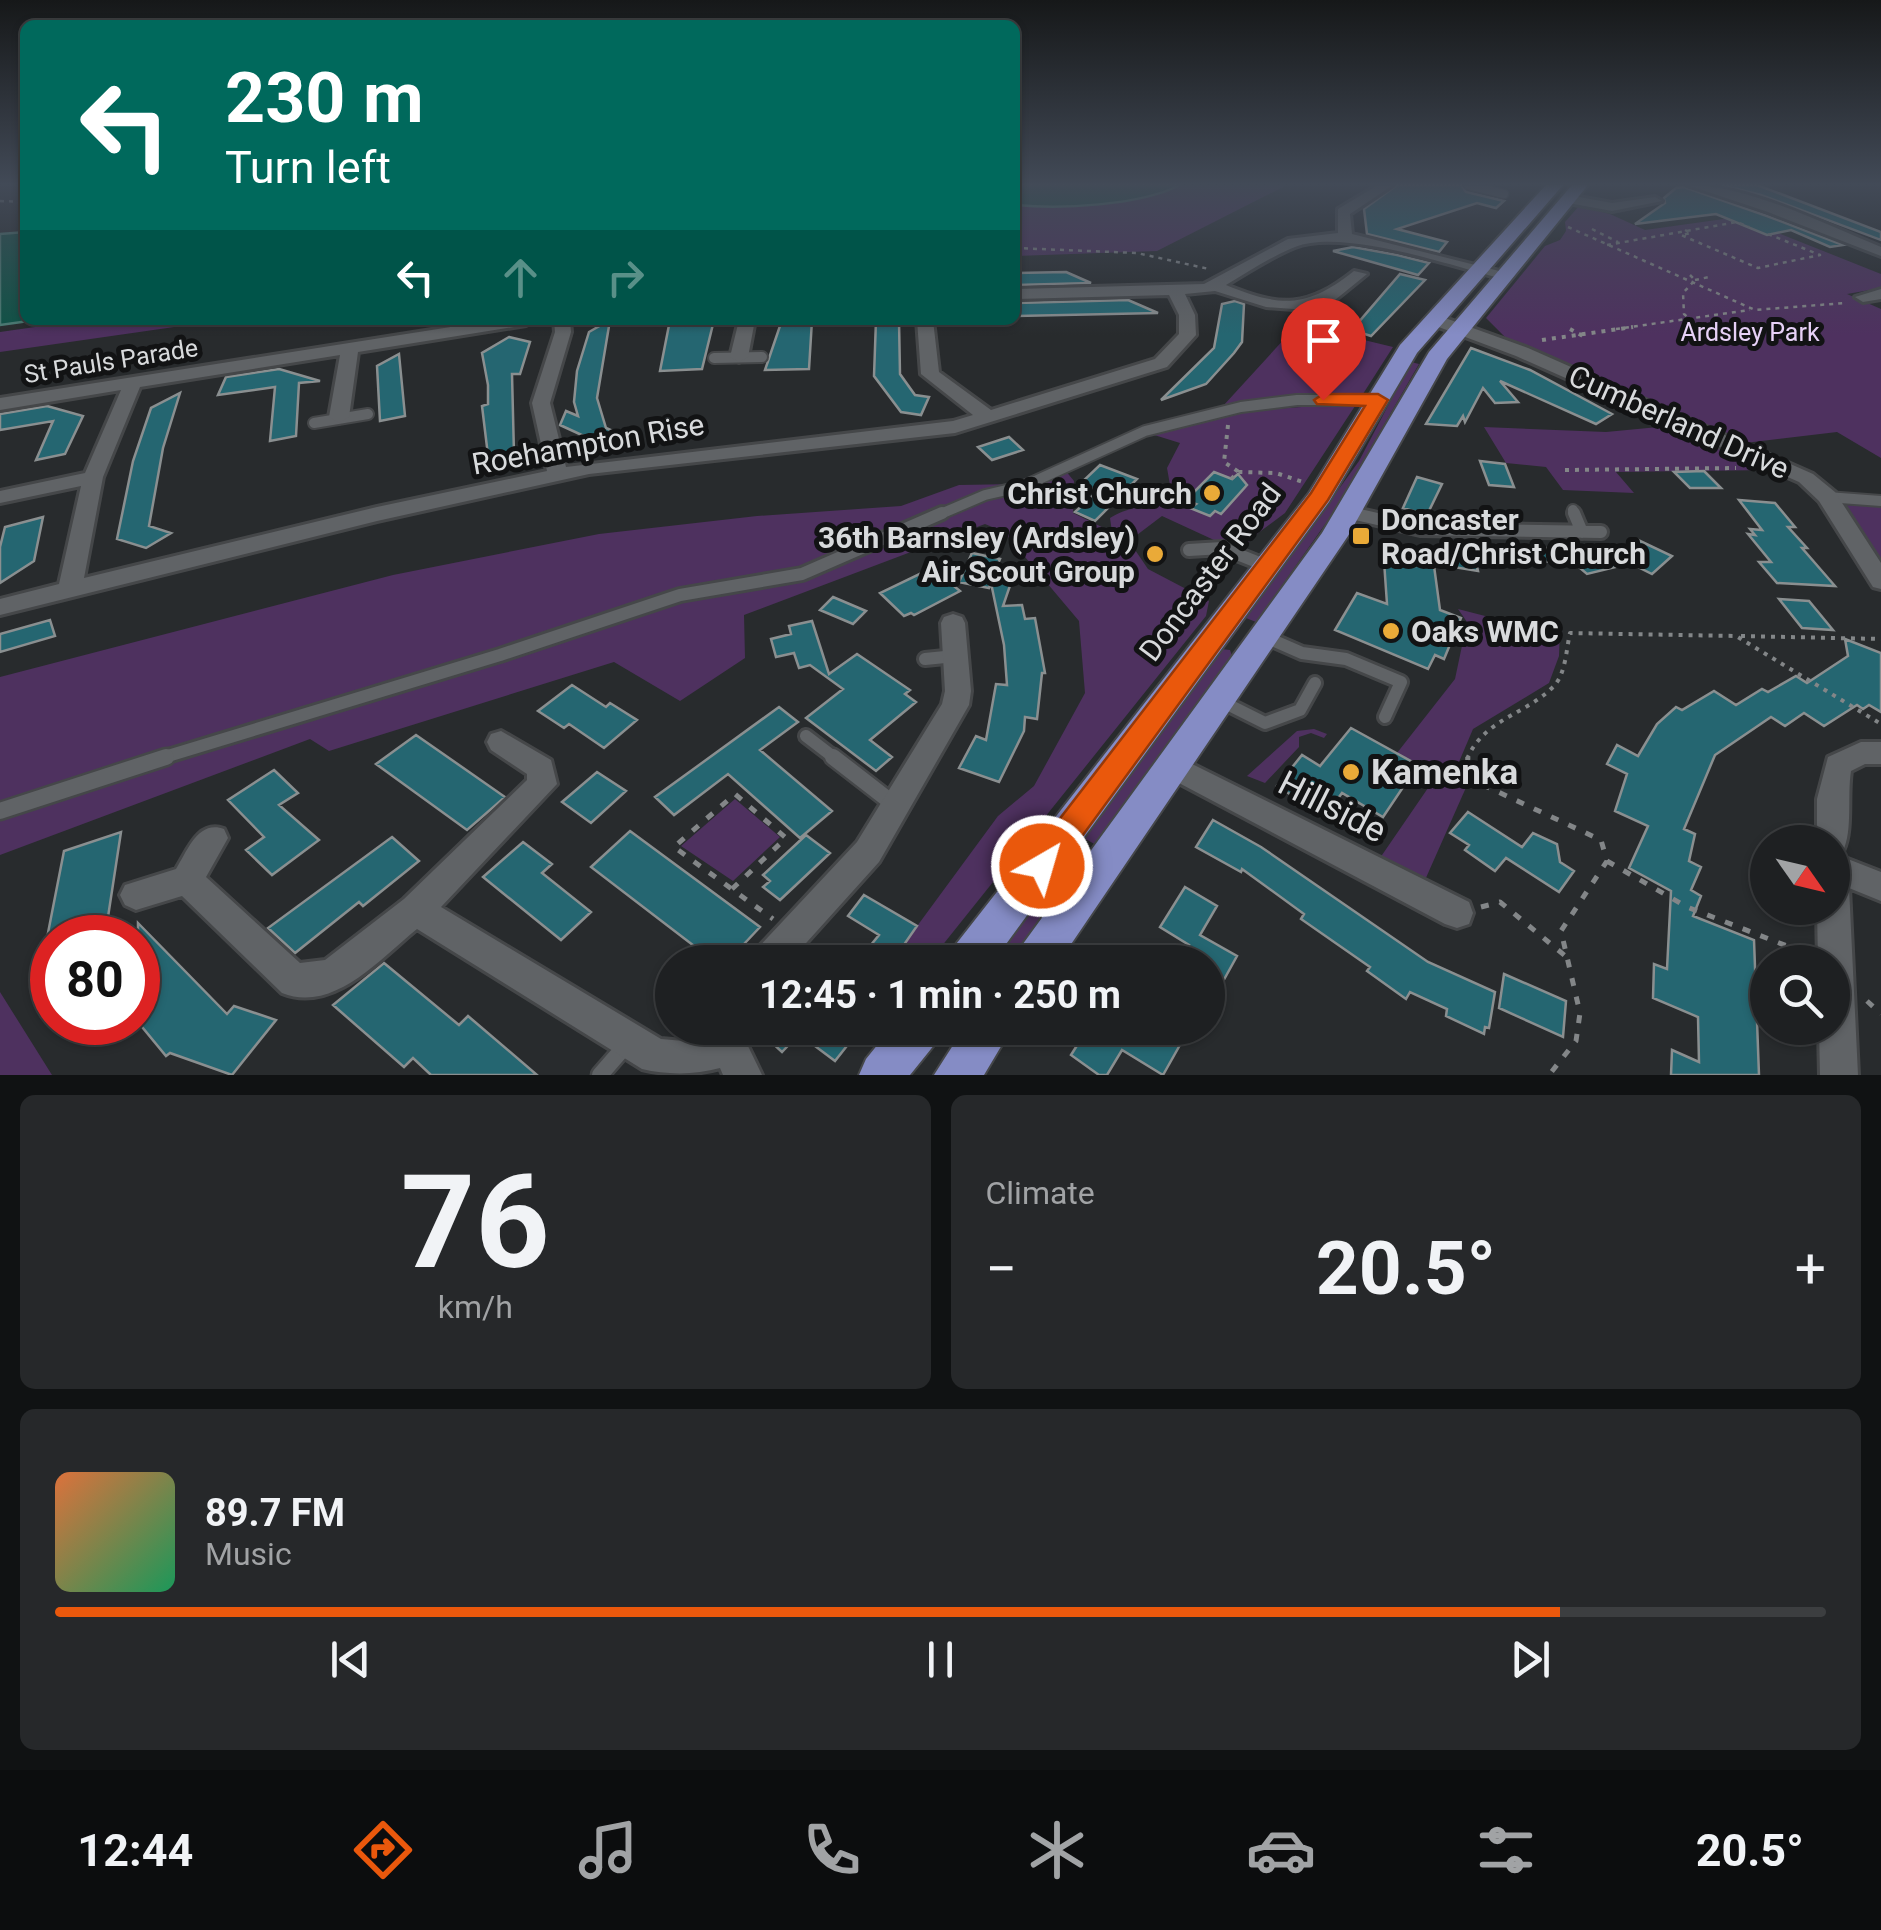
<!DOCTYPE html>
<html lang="en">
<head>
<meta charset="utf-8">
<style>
	body { margin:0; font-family:Roboto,sans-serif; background:#26282a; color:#f1f3f6; height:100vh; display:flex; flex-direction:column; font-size:38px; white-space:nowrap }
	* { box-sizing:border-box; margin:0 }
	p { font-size:32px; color:#a1a3a5 }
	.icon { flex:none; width:55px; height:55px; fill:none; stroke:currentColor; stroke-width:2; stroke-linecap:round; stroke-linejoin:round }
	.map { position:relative; height:1075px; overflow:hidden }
	.panel { display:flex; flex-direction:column; gap:20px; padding:20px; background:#101213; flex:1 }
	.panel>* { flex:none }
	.top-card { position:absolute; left:20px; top:20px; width:1000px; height:305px; border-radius:15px; box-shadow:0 2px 8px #0004,0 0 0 2px #3c3e40; background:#00695c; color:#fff; overflow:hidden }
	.needle { width:65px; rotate:124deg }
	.controls { position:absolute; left:1750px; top:825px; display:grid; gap:20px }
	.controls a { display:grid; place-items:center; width:100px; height:100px; border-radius:50%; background:#1e2022; box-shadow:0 2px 8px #0004,0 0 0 2px #3c3e40; font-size:50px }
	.speed { position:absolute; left:30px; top:915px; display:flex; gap:20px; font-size:50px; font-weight:700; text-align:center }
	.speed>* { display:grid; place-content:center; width:130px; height:130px; border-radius:50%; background:#1e2022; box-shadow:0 2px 8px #0004,0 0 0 2px #3c3e40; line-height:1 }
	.speed .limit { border:15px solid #d22; background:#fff; color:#111 }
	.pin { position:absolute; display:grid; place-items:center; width:85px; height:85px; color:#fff; margin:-102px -42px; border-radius:50% 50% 50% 0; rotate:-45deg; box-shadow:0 0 10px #0007 }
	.pin .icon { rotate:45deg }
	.me { position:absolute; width:110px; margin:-55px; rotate:38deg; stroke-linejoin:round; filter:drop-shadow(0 0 8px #0008) }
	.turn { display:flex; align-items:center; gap:35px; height:210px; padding:0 40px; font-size:45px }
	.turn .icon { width:130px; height:130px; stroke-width:2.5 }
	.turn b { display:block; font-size:70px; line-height:85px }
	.lanes { display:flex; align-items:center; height:95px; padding:0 40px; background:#0003; justify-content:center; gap:50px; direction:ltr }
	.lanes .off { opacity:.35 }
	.big { font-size:75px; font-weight:700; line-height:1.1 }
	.panel .tile { flex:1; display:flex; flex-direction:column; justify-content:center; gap:15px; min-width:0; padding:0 35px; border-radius:15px; background:#26282a }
	.panel .dial { align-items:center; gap:0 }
	.dial b { font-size:130px; line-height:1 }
	.song { display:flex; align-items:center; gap:30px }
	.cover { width:120px; height:120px; border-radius:15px; background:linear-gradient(135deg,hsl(20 70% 55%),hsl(150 70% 35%)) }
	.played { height:10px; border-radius:5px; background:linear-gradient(90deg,#ea580c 85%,#3c3e40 85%) }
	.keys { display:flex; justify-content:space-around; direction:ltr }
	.heat { display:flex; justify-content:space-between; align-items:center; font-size:55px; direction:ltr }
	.panel .tiles { flex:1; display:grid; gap:20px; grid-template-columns:1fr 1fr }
	.tile:last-child { grid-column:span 2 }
	.trip { position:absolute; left:655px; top:945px; width:570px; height:100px; border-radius:50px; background:#1e2022; box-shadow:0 2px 8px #0004,0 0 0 2px #3c3e40; font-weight:700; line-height:100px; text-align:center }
	.tab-bar { display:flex; height:160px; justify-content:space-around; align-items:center; background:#0c0d0e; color:#a1a3a5 }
	.tab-bar .icon { width:70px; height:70px }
	.tab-bar .selected { color:#ea580c }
	.tab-bar b { font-size:45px; color:#f1f3f6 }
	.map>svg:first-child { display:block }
	.green { fill:#4e315f }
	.water { fill:#0f5246; stroke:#4b7b73; stroke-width:2.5 }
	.building { fill:#256671; stroke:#8a8f90; stroke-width:2.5 }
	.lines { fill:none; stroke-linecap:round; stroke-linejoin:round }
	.service-far3-casing { stroke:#454749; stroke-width:11 }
	.service-far2-casing { stroke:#454749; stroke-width:14 }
	.service-far1-casing { stroke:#454749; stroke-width:18 }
	.service-casing { stroke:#454749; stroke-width:21 }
	.minor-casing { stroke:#454749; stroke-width:6 }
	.trunk-casing { stroke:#454749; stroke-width:4 }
	.path-far2 { stroke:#838688; stroke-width:2.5; stroke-dasharray:4 5; stroke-linecap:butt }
	.path-far1 { stroke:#838688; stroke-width:4; stroke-dasharray:4 6; stroke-linecap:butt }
	.path { stroke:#838688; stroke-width:5; stroke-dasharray:8 11; stroke-linecap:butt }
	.service-far3 { stroke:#606366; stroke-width:8 }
	.service-far2 { stroke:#606366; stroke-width:10 }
	.service-far1 { stroke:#606366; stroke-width:12 }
	.service { stroke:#606366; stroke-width:16 }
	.minor { fill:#606366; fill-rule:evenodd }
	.trunk { fill:#858cc5; fill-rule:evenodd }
	.route { fill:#ea580c; stroke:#983908; stroke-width:2.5 }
	.poi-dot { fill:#eaaa38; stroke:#121314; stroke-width:4 }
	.labels { text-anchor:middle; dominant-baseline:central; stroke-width:10; stroke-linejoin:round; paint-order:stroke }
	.far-park-label { font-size:25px; fill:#e7d1f7; stroke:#121314 }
	.far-street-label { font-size:25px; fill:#d8dadc; stroke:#121314 }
	.street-label { font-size:30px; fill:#d8dadc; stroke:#121314 }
	.poi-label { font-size:30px; font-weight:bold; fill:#d8dadc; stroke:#121314; text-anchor:end }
	.near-poi-label { font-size:35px; font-weight:bold; fill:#d8dadc; stroke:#121314; text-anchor:start }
	.near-street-label { font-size:35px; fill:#d8dadc; stroke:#121314 }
</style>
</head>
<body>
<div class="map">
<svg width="1881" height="1075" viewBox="0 0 1881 1075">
	<rect width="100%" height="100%" fill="#282b2d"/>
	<path class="green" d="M1180,185H1287L1157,251L1015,256V205C1060,209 1139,206 1180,185Z
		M1579,206L1610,214L1645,230L1738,217L1881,274V288L1847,294L1881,309V458L1837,432L1745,443L1507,339L1486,318L1545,246L1560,240L1566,231L1565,222Z
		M84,320H223L0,352V332Z
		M1298,324L1393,347L1361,397L1223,406Z
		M1411,362L1419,364L1333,513L1256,622L1246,618L1359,461Z
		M1357,403L1285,513L1254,536L1240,552L1162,516L1129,541L1148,569L1209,601L1206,616L929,962H922L901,948L998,816L1034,786L1085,693L1079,621L1004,532L985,524L744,615L745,658L680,701L614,662L329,751L310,739L0,855V677L393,575L599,534L757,516L901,506L959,485L1021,484L1060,464L1074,481L1073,513L1112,532L1110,518C1135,502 1151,513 1170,485L1167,468L1180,443L1151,434L1247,411Z
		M1669,426L1769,470L1616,472L1634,493L1563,490L1546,467L1506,463L1484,427L1606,432Z
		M1846,505L1881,507V559Z
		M1458,609L1520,625L1560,628L1559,656L1549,683L1473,729L1453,776L1468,783L1425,880L1380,858L1428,788L1418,765L1397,753L1455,679L1467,622Z
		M1221,649L1230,650L1232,656L1096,845L1084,838Z
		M1314,729L1327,734L1324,738L1311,733L1299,737V747L1265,783L1247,776L1297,731Z
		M735,799L780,837L733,881L681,846Z
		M1050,880L1065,889L1012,962H992Z
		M0,992L52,1075H0Z"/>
	<path class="water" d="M1015,185H1180C1139,206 1060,209 1015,205Z
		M25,232V320H36L0,325V234Z"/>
	<path class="building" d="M1397,185H1461L1466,192L1504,201L1496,208L1477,203L1397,229L1447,242L1439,252L1367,234L1364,209Z
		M1721,185H1757L1881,232V240L1761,195Z
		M1684,187L1767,216L1843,245L1830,247L1791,230L1767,235L1716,214L1635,224L1665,203L1664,198L1676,188Z
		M1353,247L1397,255L1429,263L1418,275L1333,251Z
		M1066,272L1091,283L1015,285V273Z
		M1400,274L1425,280L1371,336L1352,330Z
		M1128,300L1158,313L1017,316L1015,307V303Z
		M1235,301L1244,304L1242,342L1234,353L1206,384L1161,400L1214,348L1222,304Z
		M610,320L597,398L606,428L622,435L610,442L612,449L560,425L566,411L578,416L574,402L577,371L589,332Z
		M670,320H714L702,369L660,371Z
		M782,320H812L809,369L765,370Z
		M876,320H899L900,374L915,395L929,397L921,415L901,412L874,376Z
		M509,337L530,342L520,374H512L514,454L490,472L482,406L488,404V385L482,353Z
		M1471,348L1530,370L1612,414L1596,424L1500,381L1518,402L1495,403L1483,388L1465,422L1463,416L1457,426L1426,424Z
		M399,354L405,416L380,421L377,366Z
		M279,369L320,381L299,383L296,436L270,441L275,387L218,395L226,377Z
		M180,393L163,448L149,526L171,533L146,548L117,539L133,461L151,408Z
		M47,406L83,416L65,454L36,460L53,421L0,430V414Z
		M1009,437L1023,450L992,460L978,447Z
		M1480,461L1505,464L1514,487L1489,485Z
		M1100,465L1137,479L1095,521L1075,512L1098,491L1080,484Z
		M1704,471L1721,488H1690L1674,472Z
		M1214,472L1232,479L1238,474L1247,485L1221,514L1215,511L1210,516L1190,508L1196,504L1186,500Z
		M1417,477L1442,484L1427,515L1403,508Z
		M1739,500L1775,503L1795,527H1788L1807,548H1802L1835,586L1777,583L1759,562H1771L1748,534L1755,535L1750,529L1762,530Z
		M43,517L34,561L0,583V547L5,527Z
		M1638,540L1672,556L1652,574L1618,557Z
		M1540,543L1559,559L1523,567L1505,551Z
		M1438,547L1474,553L1478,571L1441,565Z
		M1413,548L1432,551L1440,610L1461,618L1444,659L1435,655L1428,669L1335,630L1357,593L1387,604L1384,561L1415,566Z
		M1599,549L1620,566L1587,574L1567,557Z
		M972,553L1000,559L994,573L1013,577L1003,606L1022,605L1025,619L1035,618L1045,673H1042L1037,719L1025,717L1024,731L999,782L959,768L976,736L986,740L996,684L1007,685L1004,645L991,583L989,588L959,582Z
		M932,568L960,591L914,615L911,613L904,616L880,593Z
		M833,597L866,611L853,624L820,610Z
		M1779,599L1809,601L1833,630L1802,628Z
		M50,620L55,636L0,652V634Z
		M812,621L829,674L857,654L910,690L905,694L916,702L870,740L892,757L876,771L806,718L843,689L810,665L799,668L794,653L776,657L771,639L791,634L789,626Z
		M1845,639L1881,653V712L1869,705L1863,709L1857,705L1824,726L1804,713L1785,726L1771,717L1715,755L1684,829L1695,834L1689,861L1701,867L1691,890L1701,896L1693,916L1754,940L1759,1075H1671L1672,1050L1699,1062L1698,1017L1653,998L1654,964L1667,969L1671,891L1629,868L1648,826L1615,811L1627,774L1607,764L1617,745L1638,756L1657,724L1676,707L1682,710L1714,691L1736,705L1762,689L1768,692L1796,676L1807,683L1848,656Z
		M572,685L606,707L610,703L637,720L604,748L569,724L564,728L538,711Z
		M779,707L798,722L760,750L832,811L800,838L728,774L674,815L655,797Z
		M1351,728L1418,765L1383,817L1342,793L1325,816L1277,786L1302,755L1320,766Z
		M416,735L505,797L467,830L376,764Z
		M274,770L298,793L279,805L319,840L272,875L246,850L264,837L228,800Z
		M597,772L626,791L591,823L562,802Z
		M1468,812L1522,847L1533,833L1557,844L1560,862L1574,871L1559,892L1506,858L1495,871L1465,850L1469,845L1450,833Z
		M1213,820L1261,847L1428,962L1495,992L1489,1028L1485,1027L1484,1034L1446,1016L1447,1009L1410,992L1406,999L1367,971L1370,967L1301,919L1304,914L1242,869L1241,872L1196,847Z
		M630,831L760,927L727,962H715L591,867Z
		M121,832L108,917L47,938L64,851Z
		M806,835L830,853L780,900L763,887L770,881L763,875Z
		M392,837L419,861L363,906L359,902L295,953L268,928Z
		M523,842L552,864L542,873L591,912L561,940L483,877Z
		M1185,887L1217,906L1200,935L1237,956L1221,985L1208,976V962H1179L1189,945L1160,927Z
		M864,895L917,926L892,962H857L879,935L848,916Z
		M138,923L227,1014L234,1006L276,1020L232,1075L170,1053L166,1056L138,1022Z
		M384,963L459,1025L468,1016L537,1075H431L413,1058L404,1067L333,1005Z
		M1504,974L1566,1001L1563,1037L1499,1008Z
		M756,1028H788L797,1036L782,1052Z
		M791,1028H861L835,1061Z
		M1088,1028H1172L1185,1036L1163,1075L1122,1050L1107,1075H1099L1071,1055Z"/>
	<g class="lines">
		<g class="service-far3-casing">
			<path id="service-far3" d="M1468,185L1504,194"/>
		</g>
		<g class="service-far2-casing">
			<path id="service-far2" d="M714,358L762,357
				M314,423L368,414
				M1827,497L1881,501
				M1573,510L1575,516
				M1349,513L1362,516
				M936,516L985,495L1024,486L1145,431L1241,407L1297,400H1378"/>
		</g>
		<g class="service-far1-casing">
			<path id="service-far1" d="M1351,513L1421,529L1601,532
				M1574,513L1582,532
				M1189,550L1222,548L1267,566
				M1263,636L1302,653L1346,659L1401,682L1385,717
				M925,659L955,656
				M1219,700L1265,723L1300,710L1315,683
				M806,736L836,759
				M158,759L500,655L680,595L802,574L942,513"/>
		</g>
		<g class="service-casing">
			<path id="service" d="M833,757L895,805
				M0,811L166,757
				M600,1075L627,1044"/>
		</g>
		<g class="minor-casing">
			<path id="minor" d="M1378,185H1393L1350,214L1352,234L1511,274L1503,279C1452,266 1343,228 1295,247C1272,256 1248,272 1226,285C1282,308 1307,308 1354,271L1367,274L1335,300L1307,310L1266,307L1215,291L1185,294L1195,315L1196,335L1167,367L955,433L589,474L377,521L0,615V599L59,584L81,486L0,503V491L85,473L121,390L0,410V398L495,320H534L526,325L358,352L349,417L339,423L329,417L340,355L140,387L103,477L84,578L377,507L547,471L532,403L555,332L554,320H570L571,332L550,403L566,467L953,421L973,415L921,374L917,320H933L939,372L991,410L1155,359L1179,334V315L1169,295L1015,299V289L1204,284L1288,239L1338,233V209Z
				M1687,185C1748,185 1824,224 1881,247V256L1768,212Z
				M1568,195L1612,203L1655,197L1662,201L1612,211L1563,202V196Z
				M1881,289V299L1863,302L1855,297Z
				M1434,314L1528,348L1813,474L1835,492L1881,563V589L1873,587L1819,501L1799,482L1516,356L1428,323L1426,319Z
				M739,320H755L748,357L739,362L730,357Z
				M953,614L962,617L965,623L971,691L969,705L879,862L789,962H750L755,951L857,842L942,704L945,691L941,623L944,617Z
				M501,731L551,760L557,784L441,907L661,1039L684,1041L711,1035V1028H747V1044L762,1075H723L720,1068C695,1075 667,1075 642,1069L417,929C381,958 333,1014 282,993L182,896L136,910L125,905L120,895L125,885L176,869C188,850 198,820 224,829L228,838L206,877L300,963L325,960L404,899L527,780V774L491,750L487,742L491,734Z
				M1861,742H1881V764H1865L1851,771C1847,796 1853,830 1843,851L1835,854L1881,872V901L1849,888L1858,1075H1820L1819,1028H1832V962H1818L1817,908H1832V842H1817V799L1828,757Z
				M1172,754L1469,902L1473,913L1469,924L1457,928L1445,924L1162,774L1158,766L1162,758Z"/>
		</g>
		<g class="trunk-casing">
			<path id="trunk" d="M1546,185H1563L1417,353L1329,502L993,962H947L953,948L1309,493L1400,345Z
				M1572,185H1588L1447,359L1348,536L1059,962H1014L1020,948L1322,533L1429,352Z
				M891,1028H941L935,1044L910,1075H859L866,1059Z
				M964,1028H1012L984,1075H934Z"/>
		</g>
		<path class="path-far2" d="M0,201L25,202
			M1568,227L1755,310L1845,303
			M1592,229L1618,242
			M1685,230L1691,233L1681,235L1758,268L1820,255L1768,234
			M1607,245L1737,222L1749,227
			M1015,248L1137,253L1209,269
			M1690,275L1695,280L1683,293L1684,314L1692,321
			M1695,280L1709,277
			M1616,329L1750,310"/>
		<path class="path-far1" d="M1570,329L1583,336
			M1542,340L1633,327
			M1228,425L1224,462L1239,472
			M1565,470L1736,468
			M1231,479L1239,472L1276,473L1303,482
			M1741,636L1881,639
			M1467,759C1484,719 1525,715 1553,687C1566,674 1566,650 1570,633L1736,636L1881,724"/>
		<path class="path" d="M1468,757L1466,777L1601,840L1607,861L1561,931L1580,1013L1576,1041L1549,1075
			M1607,861L1687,907L1805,953
			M732,889L786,838L735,794L674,847L773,919
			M1481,907L1500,902L1569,959
			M1867,1001L1881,1014"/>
		<use href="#service-far3" class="service-far3"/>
		<use href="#service-far2" class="service-far2"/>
		<use href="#service-far1" class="service-far1"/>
		<use href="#service" class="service"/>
		<use href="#minor" class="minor"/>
		<use href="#trunk" class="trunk"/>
	</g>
	<linearGradient id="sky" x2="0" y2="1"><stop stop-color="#161819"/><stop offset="0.55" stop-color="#424a57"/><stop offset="1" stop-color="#424a57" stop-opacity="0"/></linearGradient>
	<rect width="1881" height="335" fill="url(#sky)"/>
	<path class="route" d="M1323,394H1378L1388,400L1328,500L1053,876L1042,880L1031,876L1026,866L1031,856L1311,493L1365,406L1317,404L1314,400Z"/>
	<g class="poi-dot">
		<circle cx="1212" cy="493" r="10"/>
		<rect x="1351" y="526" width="20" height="20" rx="5"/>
		<circle cx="1155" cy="554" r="10"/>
		<circle cx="1391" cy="631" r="10"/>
		<circle cx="1351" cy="772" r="10"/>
	</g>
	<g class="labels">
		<g class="far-park-label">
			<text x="1750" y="332">Ardsley Park</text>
		</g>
		<g class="far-street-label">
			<text transform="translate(111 361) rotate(-9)">St Pauls Parade</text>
		</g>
		<g class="street-label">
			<text transform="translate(1679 422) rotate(24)">Cumberland Drive</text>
			<text transform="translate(588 444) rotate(-10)">Roehampton Rise</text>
			<text transform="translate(1210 572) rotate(-53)">Doncaster Road</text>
		</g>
		<g class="poi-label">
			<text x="1192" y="493">Christ Church</text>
			<text x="1381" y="519" text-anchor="start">Doncaster<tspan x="1381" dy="34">Road/Christ Church</tspan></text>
			<text x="1135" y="537">36th Barnsley (Ardsley)<tspan x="1135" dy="34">Air Scout Group</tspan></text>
			<text x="1411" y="631" text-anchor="start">Oaks WMC</text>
		</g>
		<g class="near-poi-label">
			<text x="1371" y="772">Kamenka</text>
		</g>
		<g class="near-street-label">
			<text transform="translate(1332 807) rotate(27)">Hillside</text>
		</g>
	</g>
</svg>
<div class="controls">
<a><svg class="needle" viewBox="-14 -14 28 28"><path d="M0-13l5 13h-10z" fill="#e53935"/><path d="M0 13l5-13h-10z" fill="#a1a3a5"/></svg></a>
<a><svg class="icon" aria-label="search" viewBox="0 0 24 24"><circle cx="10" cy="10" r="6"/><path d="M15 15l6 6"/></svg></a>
</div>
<div class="speed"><div class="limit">80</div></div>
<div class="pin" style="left:1323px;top:400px;background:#d93025"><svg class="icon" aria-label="arrive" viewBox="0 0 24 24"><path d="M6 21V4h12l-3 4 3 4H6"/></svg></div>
<svg class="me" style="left:1042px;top:866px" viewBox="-20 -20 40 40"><circle r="17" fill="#ea580c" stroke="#fff" stroke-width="3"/><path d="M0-11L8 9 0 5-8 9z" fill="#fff"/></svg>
<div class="trip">12:45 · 1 min · 250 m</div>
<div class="top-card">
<div class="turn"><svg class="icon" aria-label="left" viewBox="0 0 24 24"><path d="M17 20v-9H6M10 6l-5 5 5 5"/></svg><div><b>230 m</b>Turn left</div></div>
<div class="lanes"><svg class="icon" aria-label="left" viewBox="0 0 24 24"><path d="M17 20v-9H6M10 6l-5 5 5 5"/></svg><svg class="icon off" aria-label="ahead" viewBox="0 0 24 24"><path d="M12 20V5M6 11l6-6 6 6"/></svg><svg class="icon off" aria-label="right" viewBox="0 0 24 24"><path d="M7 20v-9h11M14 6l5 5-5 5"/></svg></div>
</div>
</div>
<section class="panel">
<div class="tiles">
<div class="tile dial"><b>76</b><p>km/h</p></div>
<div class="tile"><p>Climate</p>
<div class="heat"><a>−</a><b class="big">20.5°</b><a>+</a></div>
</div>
<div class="tile">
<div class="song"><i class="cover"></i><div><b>89.7 FM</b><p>Music</p></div></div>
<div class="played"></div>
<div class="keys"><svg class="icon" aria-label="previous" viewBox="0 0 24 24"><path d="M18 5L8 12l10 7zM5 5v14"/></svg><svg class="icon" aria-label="pause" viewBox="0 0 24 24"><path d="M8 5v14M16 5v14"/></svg><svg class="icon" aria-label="next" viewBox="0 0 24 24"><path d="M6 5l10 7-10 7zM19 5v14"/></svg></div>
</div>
</div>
</section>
<nav class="tab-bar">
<b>12:44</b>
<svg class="icon selected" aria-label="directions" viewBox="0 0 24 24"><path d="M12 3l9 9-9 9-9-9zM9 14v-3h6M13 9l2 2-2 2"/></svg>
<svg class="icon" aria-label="music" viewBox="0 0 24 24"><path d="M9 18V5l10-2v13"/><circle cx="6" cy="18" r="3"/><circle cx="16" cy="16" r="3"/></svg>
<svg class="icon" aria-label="phone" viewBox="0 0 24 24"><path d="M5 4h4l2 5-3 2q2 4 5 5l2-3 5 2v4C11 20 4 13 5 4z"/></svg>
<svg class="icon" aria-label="climate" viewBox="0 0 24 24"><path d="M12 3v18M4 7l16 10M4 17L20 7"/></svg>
<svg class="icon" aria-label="car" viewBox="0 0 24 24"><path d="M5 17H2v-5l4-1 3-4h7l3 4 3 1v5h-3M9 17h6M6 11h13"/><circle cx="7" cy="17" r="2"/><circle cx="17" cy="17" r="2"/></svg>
<svg class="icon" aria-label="filters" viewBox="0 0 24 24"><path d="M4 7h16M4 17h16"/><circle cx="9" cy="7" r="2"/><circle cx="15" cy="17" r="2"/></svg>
<b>20.5°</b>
</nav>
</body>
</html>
